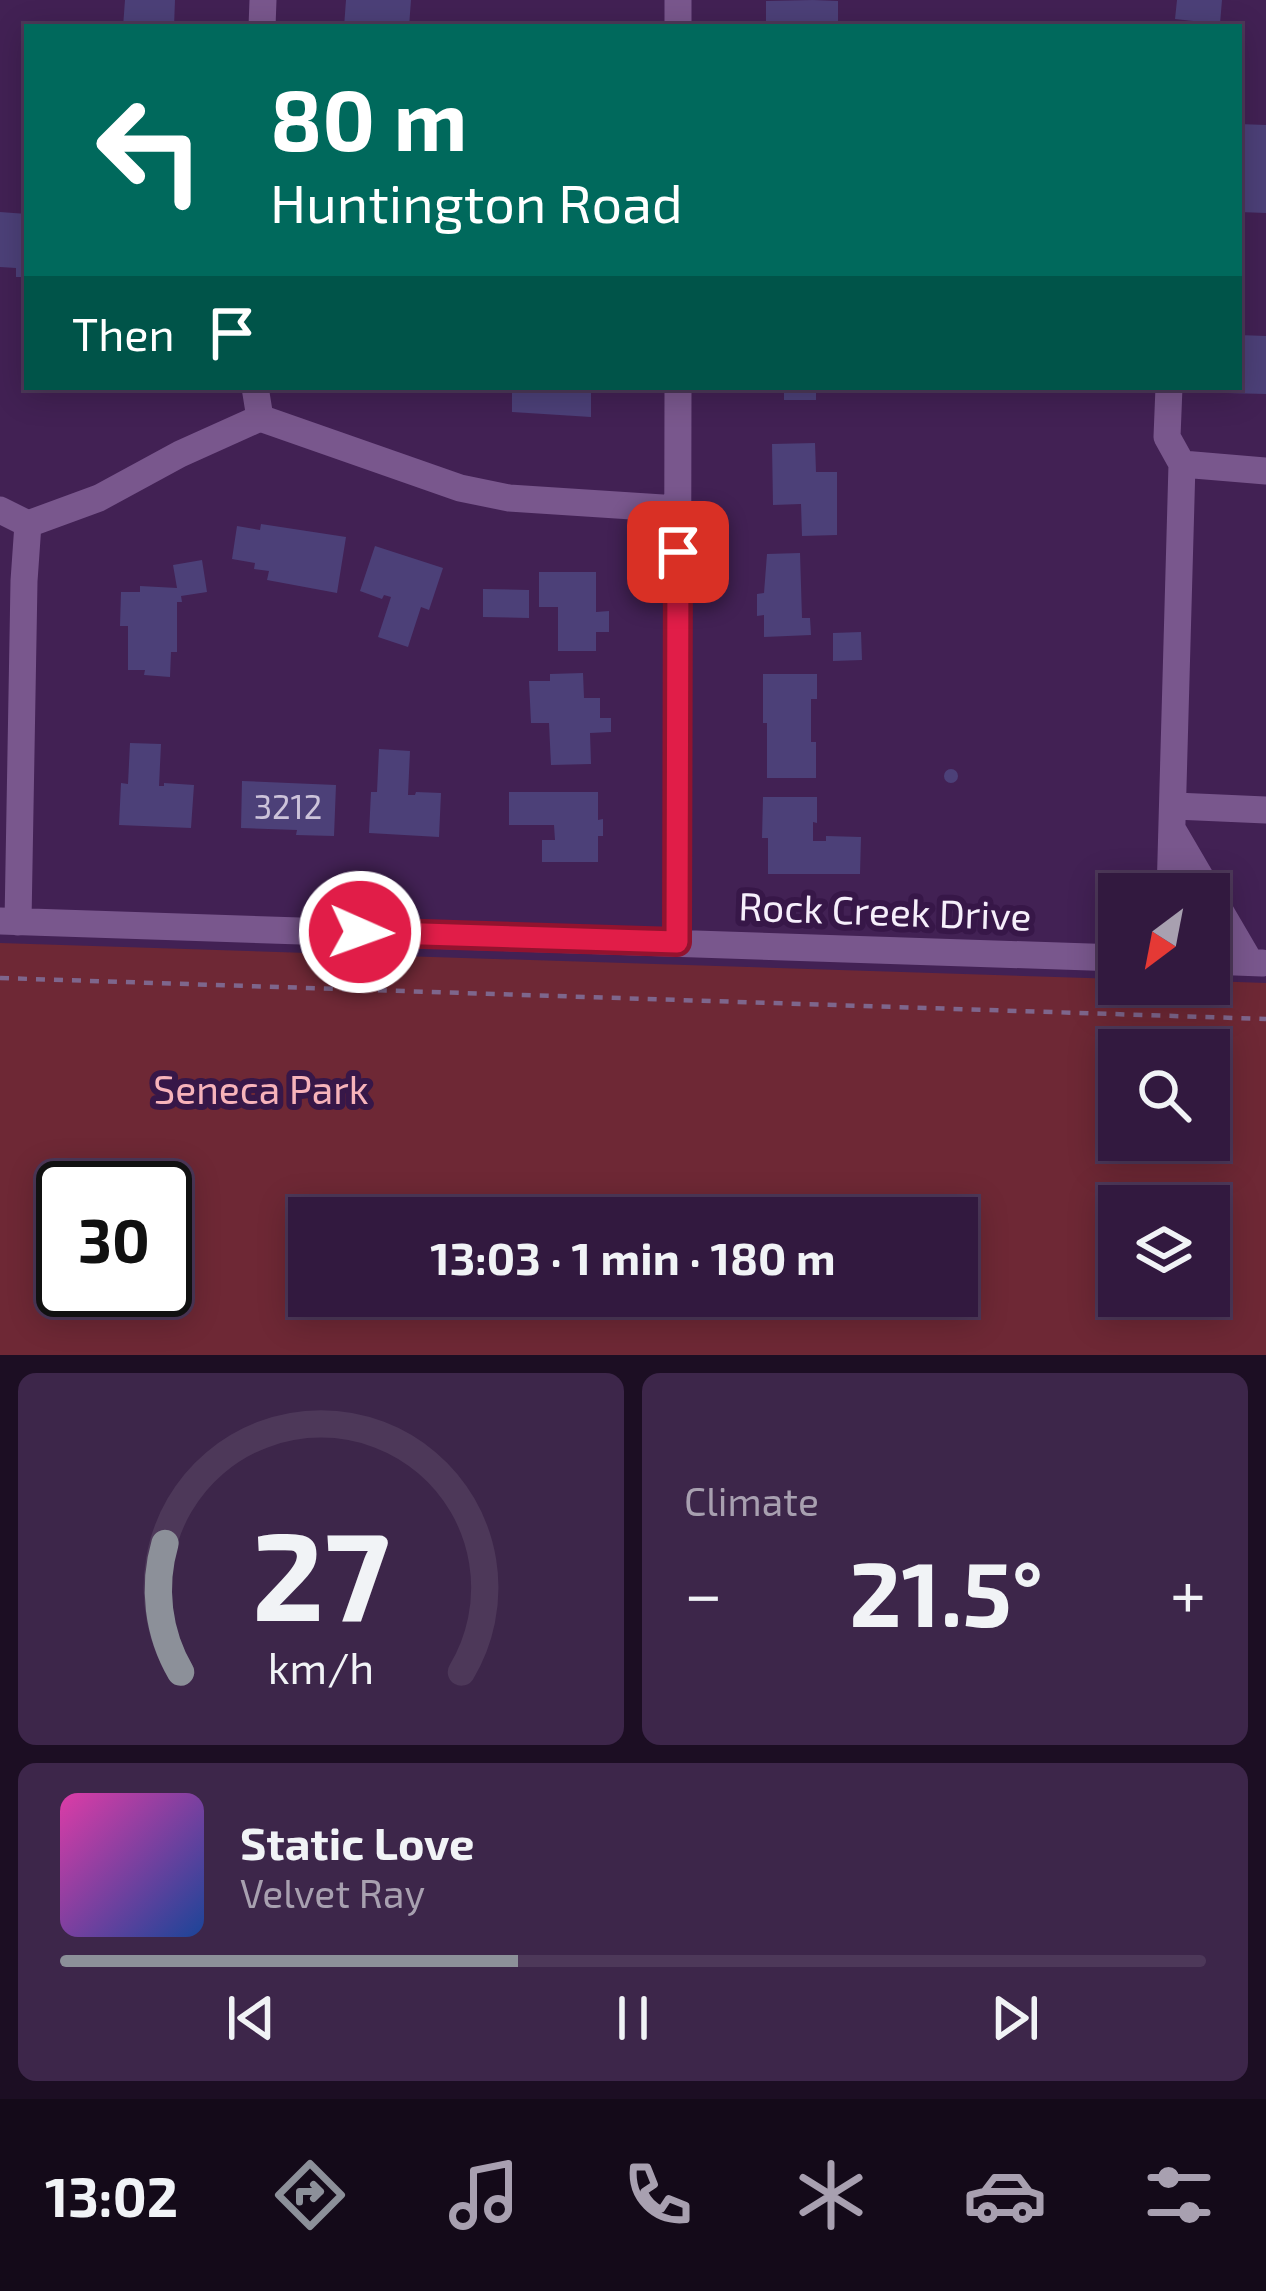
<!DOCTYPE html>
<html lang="en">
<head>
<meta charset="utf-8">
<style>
	body { margin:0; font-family:"Exo 2",sans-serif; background:#3d264a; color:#f1f3f6; height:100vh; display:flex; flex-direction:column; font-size:45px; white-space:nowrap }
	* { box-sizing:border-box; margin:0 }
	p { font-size:39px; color:#a8a0b0 }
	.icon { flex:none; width:66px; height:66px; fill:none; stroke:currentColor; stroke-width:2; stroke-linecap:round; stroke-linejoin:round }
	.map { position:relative; height:1355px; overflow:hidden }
	.side { display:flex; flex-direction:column; gap:18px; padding:18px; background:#1c0e23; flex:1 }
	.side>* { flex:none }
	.top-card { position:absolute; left:24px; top:24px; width:1218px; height:366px; border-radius:0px; box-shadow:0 6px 30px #0003,0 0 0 3px #4d3859; background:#00695c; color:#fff; overflow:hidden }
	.needle { width:78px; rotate:212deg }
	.fabs { position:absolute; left:1098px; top:873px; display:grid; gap:24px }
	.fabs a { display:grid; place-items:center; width:132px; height:132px; border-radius:0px; background:#32193f; box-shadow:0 6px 30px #0003,0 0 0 3px #4d3859; font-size:60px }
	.speed { position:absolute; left:36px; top:1161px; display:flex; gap:24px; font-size:60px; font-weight:700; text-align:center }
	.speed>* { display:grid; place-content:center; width:156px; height:156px; border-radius:50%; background:#32193f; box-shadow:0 6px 30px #0003,0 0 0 3px #4d3859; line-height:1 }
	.speed .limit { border:6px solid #111; border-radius:18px; background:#fff; color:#111 }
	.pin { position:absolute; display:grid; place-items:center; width:102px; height:102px; color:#fff; margin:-51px; border-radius:24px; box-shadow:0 6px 18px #0006 }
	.me { position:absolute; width:132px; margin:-66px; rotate:92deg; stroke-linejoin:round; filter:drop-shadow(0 0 9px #0008) }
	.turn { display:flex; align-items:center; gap:42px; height:252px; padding:0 48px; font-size:54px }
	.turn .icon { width:156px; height:156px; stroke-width:2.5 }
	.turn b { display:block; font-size:84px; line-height:102px }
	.then { display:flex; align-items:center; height:114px; padding:0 48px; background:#0003; gap:24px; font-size:45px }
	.big { font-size:90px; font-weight:700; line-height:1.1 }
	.side .widget { flex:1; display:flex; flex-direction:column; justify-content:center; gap:18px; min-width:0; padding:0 42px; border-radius:18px; background:#3d264a }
	.side .dial { align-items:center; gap:0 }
	.dial svg { height:312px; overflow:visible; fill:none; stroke:#4d3859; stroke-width:7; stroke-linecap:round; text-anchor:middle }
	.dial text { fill:#f1f3f6; stroke:none }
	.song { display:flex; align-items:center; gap:36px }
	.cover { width:144px; height:144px; border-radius:18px; background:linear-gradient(135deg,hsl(320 70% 55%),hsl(220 70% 35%)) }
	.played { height:12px; border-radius:6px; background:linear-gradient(90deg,#8c9099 40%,#4d3859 40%) }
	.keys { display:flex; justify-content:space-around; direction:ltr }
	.heat { display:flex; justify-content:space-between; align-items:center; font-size:66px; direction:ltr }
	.side .tiles { flex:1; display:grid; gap:18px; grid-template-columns:1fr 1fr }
	.widget:last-child { grid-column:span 2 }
	.trip { position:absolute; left:288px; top:1197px; width:690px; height:120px; border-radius:0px; background:#32193f; box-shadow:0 6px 30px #0003,0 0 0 3px #4d3859; font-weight:700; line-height:120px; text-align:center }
	.tab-bar { display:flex; height:192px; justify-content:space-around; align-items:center; background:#140a19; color:#a8a0b0 }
	.tab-bar .icon { width:84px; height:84px }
	.tab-bar .current { color:#8c9099 }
	.tab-bar b { font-size:54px; color:#f1f3f6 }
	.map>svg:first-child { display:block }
	.green { fill:#6e2835; fill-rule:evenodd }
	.building { fill:#4c4078 }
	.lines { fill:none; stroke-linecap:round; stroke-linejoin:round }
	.path { stroke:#7e668c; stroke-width:4.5; stroke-dasharray:9 9; stroke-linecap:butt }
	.minor { stroke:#79578d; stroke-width:27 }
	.route-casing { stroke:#92132f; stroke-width:30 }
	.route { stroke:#e11d48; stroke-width:21 }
	.labels { text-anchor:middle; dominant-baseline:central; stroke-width:12; stroke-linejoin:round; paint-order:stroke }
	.number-label { font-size:33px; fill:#ccc3da }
	.street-label { font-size:39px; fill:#f6effb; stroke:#371748 }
	.park-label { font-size:39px; fill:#f7b3ba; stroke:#371748 }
</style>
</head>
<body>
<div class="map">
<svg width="1266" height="1355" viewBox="0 0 1266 1355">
	<rect width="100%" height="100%" fill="#422154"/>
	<path class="green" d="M0,943L1119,979V984H1209V981L1266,983V1355H0ZM1209,1050V1140H1119V1050ZM165,1188V1290H63V1188ZM1209,1206V1296H1119V1206ZM309,1218H957V1296H309Z"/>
	<path class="building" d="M125,0H175L174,27H123Z
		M346,0H411L409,27H344Z
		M813,0L838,1V27H766V1Z
		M1177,0H1222L1220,24L1175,19Z
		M1239,124L1266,125V213L1239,212Z
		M0,212L27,214V277H16V268L0,267Z
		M1239,335L1266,336V394L1187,392V387H1239Z
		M512,387H591V417L512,412Z
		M784,387H816V400H784Z
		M815,443L816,472H837V535L802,536L801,504L773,505L772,444Z
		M261,524L346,537L337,593L267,580L269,571L254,569L255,563L232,559L237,526L260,530Z
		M375,546L443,568L429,610L421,607L408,647L378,637L391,597L384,595L382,599L360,591Z
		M800,553L802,618H810L811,635L764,637V615L757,616V594L764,593L767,554Z
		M202,560L207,592L181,596L182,602H177V652H171L170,677L144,675L145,670H128V626H120L121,592H140V586L177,588L173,565Z
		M539,572H596V612L609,611V632H596V651H558V607H539Z
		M483,589L529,590V618L483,617Z
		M861,632L862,660L833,661V633Z
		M583,673L584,698H600V718H611V732L590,733L591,764L551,765L549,723H531L529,681H550V674Z
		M763,674H817V699H811V742H816V778H767V723H763Z
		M130,743L161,744L159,786H164V783L194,785L191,828L119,825L121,783L128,784Z
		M379,749L410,751L408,795H415L416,792L441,793L439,837L369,833L371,792H377Z
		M944 776a7 7 0 1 1 14 0a7 7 0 1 1-14 0Z
		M242,781L336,785L334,836L296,835L297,830L241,828Z
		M509,792H598V820L603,819V836H598V862H542V840H555L554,825H509Z
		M763,797H817V823L813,822V841H826V836L861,837L860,874H768V838H762Z"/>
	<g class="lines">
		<path class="path" d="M0,978L1266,1019"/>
		<path class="minor" d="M262,27L263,0
			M678,27V0
			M255,387L260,418
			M1169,387L1167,437L1182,464
			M0,510L28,524L99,498L180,454L260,418L460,488L509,498L678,509
			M1175,806L1266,810
			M1174,832L1250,962
			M1170,894L1182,464L1266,471
			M0,921L1119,958
			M18,922L24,581L28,524
			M677,942L678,387
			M1209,961L1262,963"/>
	</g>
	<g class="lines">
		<g class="route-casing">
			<path id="route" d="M360,932L677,942L678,552"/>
		</g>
		<use href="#route" class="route"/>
	</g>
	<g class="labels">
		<g class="number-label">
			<text x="288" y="806">3212</text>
		</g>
		<g class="street-label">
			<text transform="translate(885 910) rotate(2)">Rock Creek Drive</text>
		</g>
		<g class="park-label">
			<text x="261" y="1088">Seneca Park</text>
		</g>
	</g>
</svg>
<div class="fabs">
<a><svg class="needle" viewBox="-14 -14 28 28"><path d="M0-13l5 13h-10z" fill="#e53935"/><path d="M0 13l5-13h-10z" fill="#a8a0b0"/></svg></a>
<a><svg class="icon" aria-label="search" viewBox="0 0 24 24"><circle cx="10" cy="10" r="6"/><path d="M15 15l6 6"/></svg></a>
<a><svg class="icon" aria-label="layers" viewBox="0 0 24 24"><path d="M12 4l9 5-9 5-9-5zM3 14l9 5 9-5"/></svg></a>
</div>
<div class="speed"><div class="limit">30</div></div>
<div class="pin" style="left:678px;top:552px;background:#d93025"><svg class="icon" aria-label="arrive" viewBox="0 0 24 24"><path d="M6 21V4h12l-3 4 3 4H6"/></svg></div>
<svg class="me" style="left:360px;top:932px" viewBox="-20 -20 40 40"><circle r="17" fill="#e11d48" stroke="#fff" stroke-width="3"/><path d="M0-11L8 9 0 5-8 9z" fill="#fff"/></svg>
<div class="trip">13:03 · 1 min · 180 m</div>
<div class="top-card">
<div class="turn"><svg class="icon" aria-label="left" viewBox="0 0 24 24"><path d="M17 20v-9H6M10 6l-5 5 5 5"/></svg><div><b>80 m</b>Huntington Road</div></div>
<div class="then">Then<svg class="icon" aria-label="arrive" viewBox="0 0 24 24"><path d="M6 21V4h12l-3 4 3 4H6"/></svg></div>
</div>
</div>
<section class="side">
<div class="tiles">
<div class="widget dial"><svg viewBox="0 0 100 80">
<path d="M14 69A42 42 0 1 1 86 69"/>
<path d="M14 69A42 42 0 0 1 10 36" stroke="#8c9099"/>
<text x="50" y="56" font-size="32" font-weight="700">27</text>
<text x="50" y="72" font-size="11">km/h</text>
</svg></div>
<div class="widget"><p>Climate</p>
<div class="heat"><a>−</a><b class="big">21.5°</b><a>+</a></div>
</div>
<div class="widget">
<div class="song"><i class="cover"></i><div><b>Static Love</b><p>Velvet Ray</p></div></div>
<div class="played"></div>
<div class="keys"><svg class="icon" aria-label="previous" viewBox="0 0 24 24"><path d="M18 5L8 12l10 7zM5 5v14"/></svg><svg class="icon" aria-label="pause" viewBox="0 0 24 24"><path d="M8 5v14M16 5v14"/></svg><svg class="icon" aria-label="next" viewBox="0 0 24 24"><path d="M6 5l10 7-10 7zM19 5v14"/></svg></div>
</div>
</div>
</section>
<nav class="tab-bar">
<b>13:02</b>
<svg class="icon current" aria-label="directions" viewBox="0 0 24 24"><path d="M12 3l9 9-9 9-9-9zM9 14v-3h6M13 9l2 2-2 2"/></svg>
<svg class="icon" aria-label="music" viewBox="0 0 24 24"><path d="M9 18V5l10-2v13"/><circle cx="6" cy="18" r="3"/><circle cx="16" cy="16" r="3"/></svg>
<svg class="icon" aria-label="phone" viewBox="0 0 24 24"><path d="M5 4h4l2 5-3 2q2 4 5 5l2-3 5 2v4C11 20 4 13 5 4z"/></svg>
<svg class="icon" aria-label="climate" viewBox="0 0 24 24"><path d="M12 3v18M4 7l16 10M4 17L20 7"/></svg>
<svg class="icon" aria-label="car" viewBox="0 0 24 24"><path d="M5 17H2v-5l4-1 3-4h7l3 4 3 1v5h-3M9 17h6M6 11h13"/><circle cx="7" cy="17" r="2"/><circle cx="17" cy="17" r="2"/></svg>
<svg class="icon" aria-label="filters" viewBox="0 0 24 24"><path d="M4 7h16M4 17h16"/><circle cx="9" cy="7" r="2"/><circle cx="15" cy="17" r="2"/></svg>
</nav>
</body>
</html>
